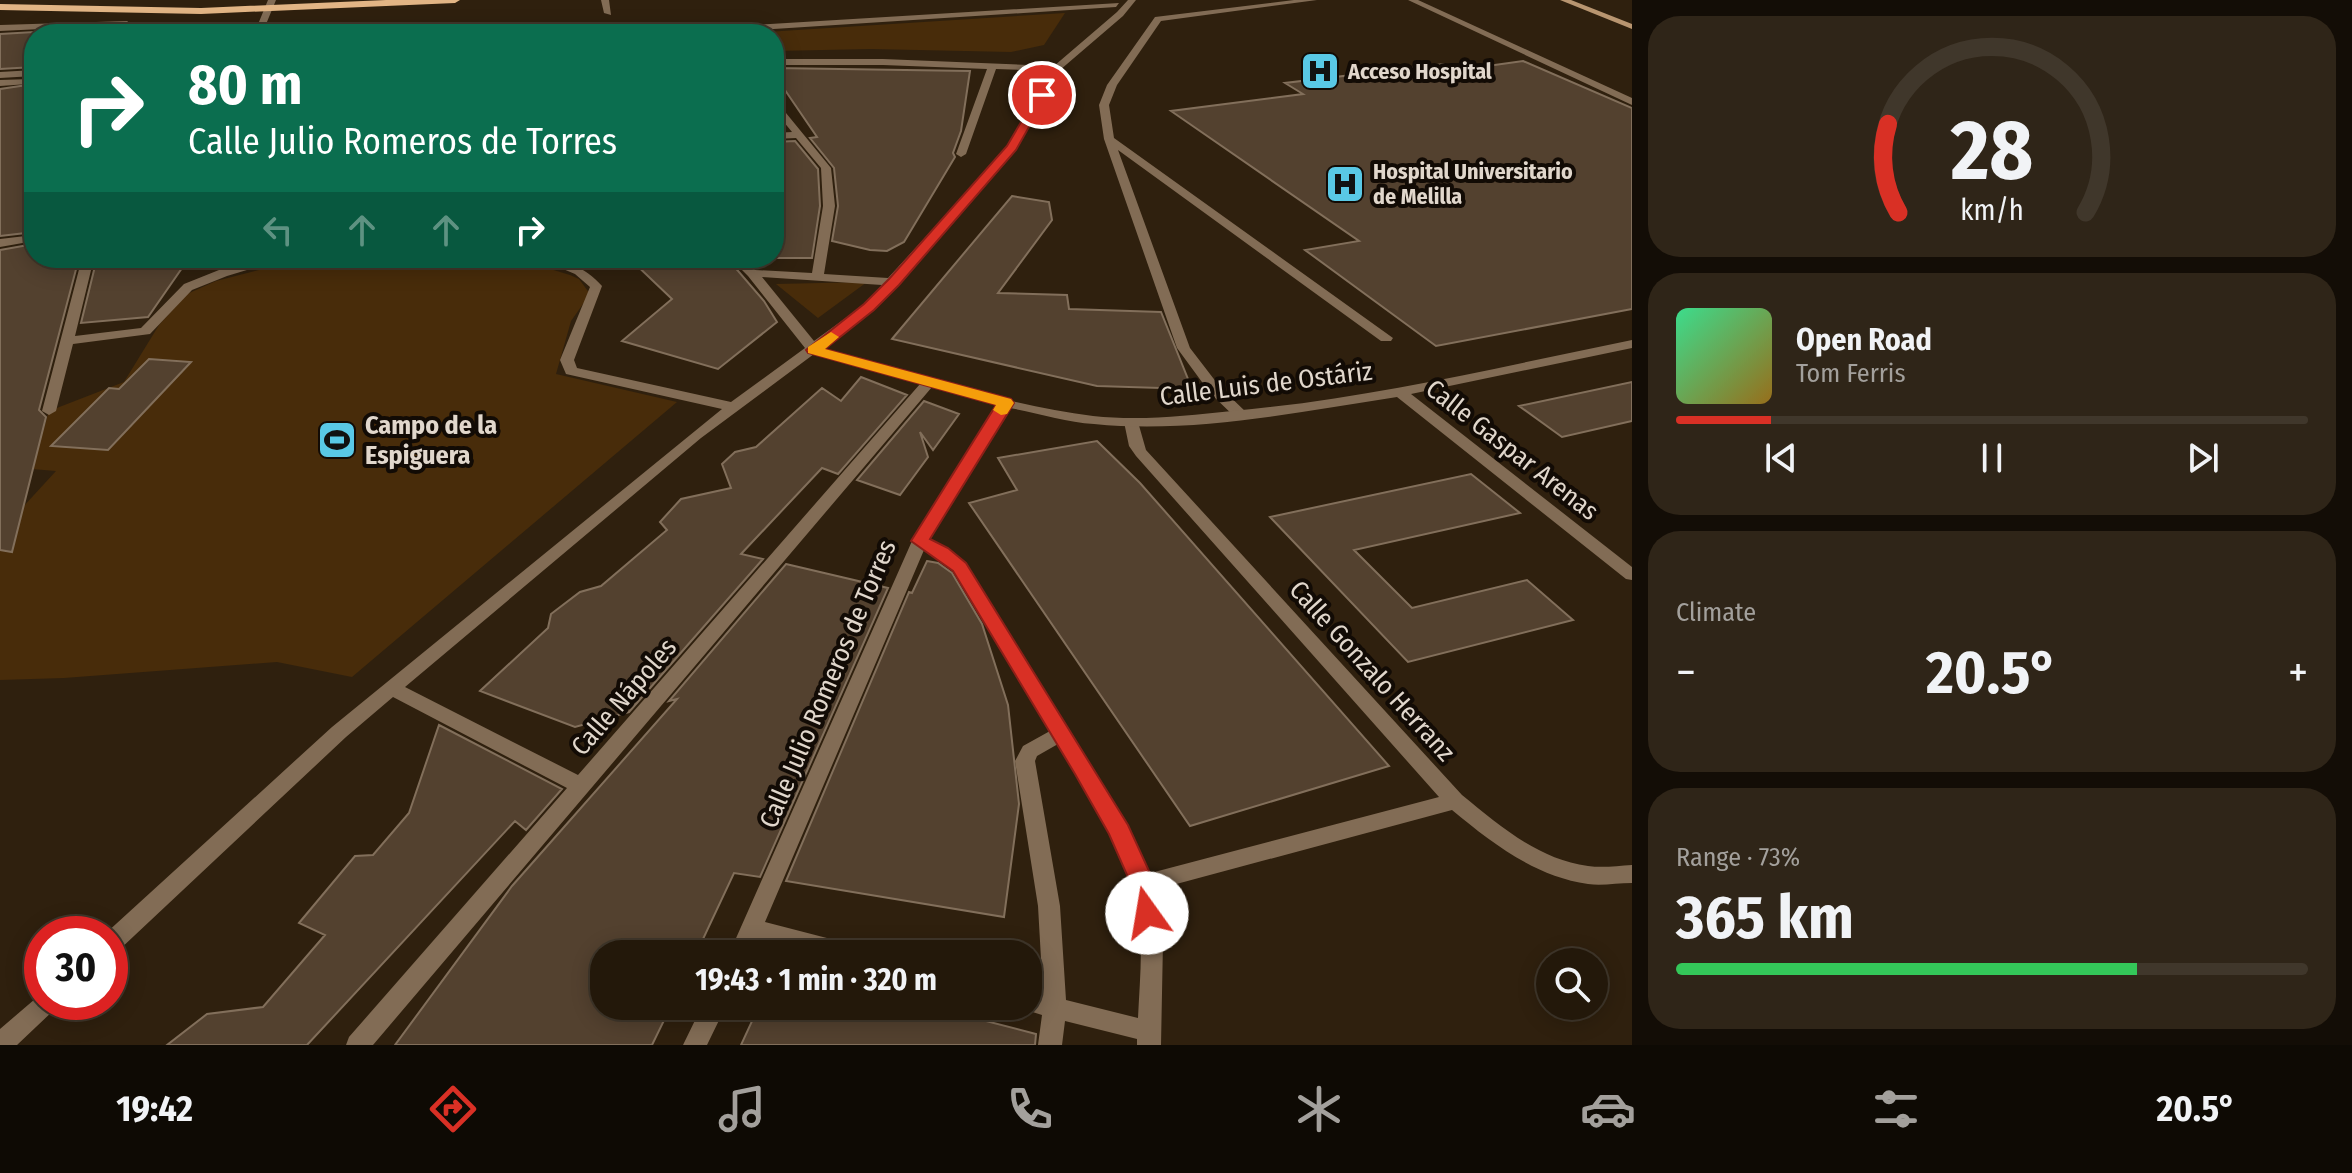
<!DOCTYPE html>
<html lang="en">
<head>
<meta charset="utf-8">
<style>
	body { margin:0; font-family:"Fira Sans Condensed",sans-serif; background:#2f2518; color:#f1f3f6; height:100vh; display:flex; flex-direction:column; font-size:30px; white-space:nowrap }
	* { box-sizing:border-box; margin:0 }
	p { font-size:26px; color:#a3a09c }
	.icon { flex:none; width:44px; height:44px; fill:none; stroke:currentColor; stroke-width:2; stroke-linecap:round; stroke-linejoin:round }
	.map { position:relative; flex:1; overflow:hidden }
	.sheet { display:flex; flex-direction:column; gap:16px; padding:16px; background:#130d06; width:720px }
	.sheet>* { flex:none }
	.guide { position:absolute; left:24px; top:24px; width:760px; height:244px; border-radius:32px; box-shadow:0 4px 20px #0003,0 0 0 2px #40372b; background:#0b6e4f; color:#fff; overflow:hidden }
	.buttons { position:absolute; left:1536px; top:948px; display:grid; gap:16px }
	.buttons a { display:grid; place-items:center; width:72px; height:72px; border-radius:50%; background:#23180a; box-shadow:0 4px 20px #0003,0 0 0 2px #40372b; font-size:40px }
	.speed { position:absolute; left:24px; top:916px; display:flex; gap:16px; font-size:40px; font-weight:700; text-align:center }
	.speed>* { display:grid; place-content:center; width:104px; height:104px; border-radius:50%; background:#23180a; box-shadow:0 4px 20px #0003,0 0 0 2px #40372b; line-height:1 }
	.speed .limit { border:12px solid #d22; background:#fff; color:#111 }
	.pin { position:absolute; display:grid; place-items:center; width:68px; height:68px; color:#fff; margin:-34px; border:4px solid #fff; border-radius:50%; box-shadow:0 2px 8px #0007 }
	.me { position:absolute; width:88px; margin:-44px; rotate:347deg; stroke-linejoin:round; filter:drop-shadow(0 0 6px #0008) }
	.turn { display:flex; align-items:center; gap:28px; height:168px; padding:0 32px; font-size:36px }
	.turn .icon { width:104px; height:104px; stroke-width:2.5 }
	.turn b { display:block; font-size:56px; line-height:68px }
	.lanes { display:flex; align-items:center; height:76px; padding:0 32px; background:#0003; justify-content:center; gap:40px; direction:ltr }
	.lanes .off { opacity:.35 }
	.big { font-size:60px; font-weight:700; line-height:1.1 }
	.sheet .card { flex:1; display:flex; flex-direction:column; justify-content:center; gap:12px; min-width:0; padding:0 28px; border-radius:32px; background:#2f2518 }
	.sheet .dial { align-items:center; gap:0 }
	.dial svg { height:208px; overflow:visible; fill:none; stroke:#40372b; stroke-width:7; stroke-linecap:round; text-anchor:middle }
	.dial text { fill:#f1f3f6; stroke:none }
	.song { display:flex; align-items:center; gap:24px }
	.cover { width:96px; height:96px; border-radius:12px; background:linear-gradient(135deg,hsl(150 70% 55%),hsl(40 70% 35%)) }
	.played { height:8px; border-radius:4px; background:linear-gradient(90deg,#d93025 15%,#40372b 15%) }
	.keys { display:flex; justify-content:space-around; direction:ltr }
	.heat { display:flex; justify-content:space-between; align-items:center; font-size:44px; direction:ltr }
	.charge { height:12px; border-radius:6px; background:linear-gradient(90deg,#34c759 73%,#40372b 0) }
	.trip { position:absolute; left:590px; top:940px; width:452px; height:80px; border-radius:32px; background:#23180a; box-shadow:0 4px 20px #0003,0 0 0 2px #40372b; font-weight:700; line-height:80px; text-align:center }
	.menu { display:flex; height:128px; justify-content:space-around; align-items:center; background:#0e0a04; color:#a3a09c }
	.menu .icon { width:56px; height:56px }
	.menu .current { color:#d93025 }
	.menu b { font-size:36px; color:#f1f3f6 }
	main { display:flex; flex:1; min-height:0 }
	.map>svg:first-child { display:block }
	.green { fill:#482c0a }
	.building { fill:#53412f; stroke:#826f5b; stroke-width:2 }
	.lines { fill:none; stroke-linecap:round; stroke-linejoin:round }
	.lane { fill:#826c55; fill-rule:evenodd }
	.street { fill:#826c55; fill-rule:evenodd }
	.secondary { fill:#b89570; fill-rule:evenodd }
	.primary { fill:#e2b585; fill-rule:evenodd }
	.route { fill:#d93025; stroke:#8d1f18; stroke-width:2 }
	.slow { fill:#f59e0b }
	.labels { text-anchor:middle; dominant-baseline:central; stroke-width:8; stroke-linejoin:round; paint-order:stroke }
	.far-poi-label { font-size:22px; font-weight:bold; fill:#e1d7cc; stroke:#120b05; text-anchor:start }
	.street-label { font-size:26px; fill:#e1d7cc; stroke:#120b05 }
	.poi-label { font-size:26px; font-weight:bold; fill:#e1d7cc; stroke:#120b05; text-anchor:start }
</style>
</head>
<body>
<main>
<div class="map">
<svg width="1632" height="1045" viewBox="0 0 1632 1045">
	<rect width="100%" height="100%" fill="#2f200e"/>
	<path class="green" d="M1065,13L1044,45L1011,52L871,49L774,51V34H733Z
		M306,258H514L570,275L579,279L590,294L571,321L556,374L677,402L352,677L277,662L64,678L0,680V532L56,471L32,469L49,411L124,382L159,325L187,294L216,281Z
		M867,282L818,318L776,284Z"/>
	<path class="building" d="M34,32V67L0,69V34Z
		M1523,61L1632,108V309L1436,346L1305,250L1359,241L1171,111L1303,94L1285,83L1444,64L1459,70Z
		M774,68L970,71L961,131L953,153L955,157L904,242L887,251L870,250L832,241L838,206L834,168L810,138L817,137L774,74Z
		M34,84V232L0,236V89Z
		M795,141L818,169L820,206L812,258H774V142Z
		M1012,196L1049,202L1052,220L998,293L1067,295L1069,309L1161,312L1192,389L1097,386L892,339Z
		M34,244V258H79L39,410L46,417L12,552L0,550V250Z
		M97,258H189L148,317L81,323Z
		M629,258H727L764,301L777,322L718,369L622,341L672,299Z
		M149,359L191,362L108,450L51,446L109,388L119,389Z
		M861,377L907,395L838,474L822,468L741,554L763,559L629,712L575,727L480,691L548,628L551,614L580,592L601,586L667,530L660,522L681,499L731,488L722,464L735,452L756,447L822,388L841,401Z
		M1632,382V421L1562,437L1519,406Z
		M924,401L959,414L933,450L920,432L928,457L900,495L857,480Z
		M1097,441L1140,483L1389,766L1190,826L969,503L1017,490L998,458Z
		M1471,474L1520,513L1354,550L1412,608L1527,580L1573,620L1408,662L1270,517Z
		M927,561L938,563L952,573L982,624L1008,705L1019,804L1004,917L786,881L909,592L912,593Z
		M786,564L888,588L760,877L734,873L696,954H604V1006H671L652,1045H395L512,886L677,699L669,701Z
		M439,725L562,789L526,830L515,821L307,1045H167L207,1014L263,1007L325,935L299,923L355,856L373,855L409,813Z
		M759,1006H928L1036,1034L1035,1045H741Z"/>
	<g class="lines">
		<path class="lane" d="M1294,0H1317L1161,21L1117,85L1109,105L1114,138L1393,338L1391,341H1381L1118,150L1190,348L1220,387L1247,413L1249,416L1247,419H1237L1210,393L1177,348L1104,139L1099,105L1107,85L1155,17Z
			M1408,0H1418L1632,98V105Z
			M128,21L125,25L0,31V25Z
			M31,79L33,81L28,84L0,86V80Z
			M1131,418L1138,422L1146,450L1462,795C1500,826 1538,859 1588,866C1602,868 1617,866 1632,865V883C1617,883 1602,886 1588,884C1534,876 1492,843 1452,810L1143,893L1135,890L1132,884L1135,878L1143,875L1439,797L1136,456L1129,446L1124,422Z"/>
		<path class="street" d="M268,0H276L262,34H254Z
			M601,0H609L611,15L604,13Z
			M1128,0H1136L1123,16L1060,70L1016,150L898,285L873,310L822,348C910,372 1003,405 1093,416C1139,421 1186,416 1232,411C1367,399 1499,367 1632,340V348L1411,394L1632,567V580L1626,579L1397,397C1298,412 1194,434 1094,424C1066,422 1038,413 1010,408L929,539L948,548L966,563L1127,825L1154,884L1163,942L1161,1045H1137V1039L1065,1021L1062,1045H1038L1042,1015L1020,1008L1019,1006H1028V990L1043,994L1038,906L1015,761L1023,746L1050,731L954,571L924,550L765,922L850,944L858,947L861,954H813L758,939L751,954H729L912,541L998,405L932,387L373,1045H346L349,1037L567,788L393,697L346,737L118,951L110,954V934H105L332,727L722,409L566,374L560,360L590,287L575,274L537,258C563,258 585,267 602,286L574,360L577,368L731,402L805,348L748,276L730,258H743L755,270L812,273L823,206L821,168L796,138L774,139V133L792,132L774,110V101L777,102L831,168L835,206L824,274L888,278L1008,147L1050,71L996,69L966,154L961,157L956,154L987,69L883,65H774V59H883L1054,66L1117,12ZM762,277L882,285L865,304L814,341ZM814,354L920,384L578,775L405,687L701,438ZM1058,744C1085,788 1115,833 1131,882C1146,924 1140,974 1138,1018L1066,1000L1060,906L1035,761L1037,756Z
			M1119,3L1116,7L695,34H651L655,31Z
			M34,70V76L0,78V72Z
			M34,235V241L0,247V239Z
			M82,258H94L75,336L141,328L184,284L219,270L267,258H287L227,276L192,290L150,334L73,344L56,411L49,415L42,411Z
			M42,993V1002H59L55,1009L17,1045H0V1029Z
			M702,1006H726L707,1045H683Z"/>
		<path class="secondary" d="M1560,0H1571L1632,24V29Z"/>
		<path class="primary" d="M386,0H460L455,3L201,14L0,10V4L201,8Z"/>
	</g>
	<path class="route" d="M1038,93L1047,95L1016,150L899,285L874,310L825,349L1011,399L1014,403L930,539L948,548L966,563L1128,825L1155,884L1160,913L1156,921L1147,924L1139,921L1131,884L1109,834L1075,774L953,571L911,541L996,405L808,353L806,350L864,304L889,279L1007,146Z"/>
	<path class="slow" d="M831,332L839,337L825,349L1011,399L1014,403L1007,414L1001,415L993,410L996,405L808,353V347Z"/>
	<defs>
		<g id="hospital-square" transform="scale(2)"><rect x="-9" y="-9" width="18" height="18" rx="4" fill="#59c8e5" stroke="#120b05"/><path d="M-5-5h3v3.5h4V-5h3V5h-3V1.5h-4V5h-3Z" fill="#111"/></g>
		<g id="stadium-square" transform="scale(2)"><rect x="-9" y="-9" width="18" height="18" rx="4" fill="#59c8e5" stroke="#120b05"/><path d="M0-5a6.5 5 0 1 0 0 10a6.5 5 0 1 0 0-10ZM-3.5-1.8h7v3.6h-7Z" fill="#111"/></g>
	</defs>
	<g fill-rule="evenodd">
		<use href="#hospital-square" x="1320" y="71"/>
		<use href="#hospital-square" x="1345" y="184"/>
		<use href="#stadium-square" x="337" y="440"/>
	</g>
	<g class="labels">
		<g class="far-poi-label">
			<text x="1348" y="71">Acceso Hospital</text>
			<text x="1373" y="171">Hospital Universitario<tspan x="1373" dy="25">de Melilla</tspan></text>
		</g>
		<g class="street-label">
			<text transform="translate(1266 384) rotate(-7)">Calle Luis de Ostáriz</text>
			<text transform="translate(1512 450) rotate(38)">Calle Gaspar Arenas</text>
			<text transform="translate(1372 671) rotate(48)">Calle Gonzalo Herranz</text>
			<text transform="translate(828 684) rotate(-67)">Calle Julio Romeros de Torres</text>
			<text transform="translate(624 697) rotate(-49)">Calle Nápoles</text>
		</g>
		<g class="poi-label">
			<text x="365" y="425">Campo de la<tspan x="365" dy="30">Espiguera</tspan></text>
		</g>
	</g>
</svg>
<div class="buttons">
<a><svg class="icon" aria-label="search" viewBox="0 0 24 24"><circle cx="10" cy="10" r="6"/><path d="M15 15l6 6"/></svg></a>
</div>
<div class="speed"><div class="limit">30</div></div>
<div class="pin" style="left:1042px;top:95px;background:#d93025"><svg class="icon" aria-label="arrive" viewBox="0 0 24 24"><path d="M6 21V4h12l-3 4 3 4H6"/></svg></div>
<svg class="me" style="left:1147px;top:913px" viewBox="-20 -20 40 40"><circle r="19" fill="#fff"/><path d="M0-13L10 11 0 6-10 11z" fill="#d93025"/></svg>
<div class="trip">19:43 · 1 min · 320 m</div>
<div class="guide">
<div class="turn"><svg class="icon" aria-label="right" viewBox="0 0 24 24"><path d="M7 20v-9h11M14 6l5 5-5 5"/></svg><div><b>80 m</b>Calle Julio Romeros de Torres</div></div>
<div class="lanes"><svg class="icon off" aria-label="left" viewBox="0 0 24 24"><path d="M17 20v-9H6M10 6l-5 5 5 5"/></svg><svg class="icon off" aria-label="ahead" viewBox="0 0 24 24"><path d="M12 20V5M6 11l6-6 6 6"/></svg><svg class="icon off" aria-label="ahead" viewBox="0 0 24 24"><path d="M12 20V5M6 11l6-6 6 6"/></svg><svg class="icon" aria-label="right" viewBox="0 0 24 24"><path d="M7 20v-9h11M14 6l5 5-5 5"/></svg></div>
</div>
</div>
<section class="sheet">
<div class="card dial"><svg viewBox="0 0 100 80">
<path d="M14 69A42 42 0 1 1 86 69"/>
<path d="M14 69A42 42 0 0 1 10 35" stroke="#d93025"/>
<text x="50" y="56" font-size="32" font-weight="700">28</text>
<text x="50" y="72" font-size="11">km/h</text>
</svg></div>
<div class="card">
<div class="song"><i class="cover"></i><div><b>Open Road</b><p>Tom Ferris</p></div></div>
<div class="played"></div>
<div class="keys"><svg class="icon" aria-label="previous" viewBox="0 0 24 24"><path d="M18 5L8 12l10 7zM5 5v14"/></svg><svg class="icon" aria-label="pause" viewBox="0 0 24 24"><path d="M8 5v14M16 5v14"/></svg><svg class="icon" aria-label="next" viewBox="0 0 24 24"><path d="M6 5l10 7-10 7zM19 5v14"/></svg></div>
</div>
<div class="card"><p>Climate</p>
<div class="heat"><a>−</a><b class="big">20.5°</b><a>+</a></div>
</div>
<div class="card"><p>Range · 73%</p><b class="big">365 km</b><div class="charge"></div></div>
</section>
</main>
<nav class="menu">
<b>19:42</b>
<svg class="icon current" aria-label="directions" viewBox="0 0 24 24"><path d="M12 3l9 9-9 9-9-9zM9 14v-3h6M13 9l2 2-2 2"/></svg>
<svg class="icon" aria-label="music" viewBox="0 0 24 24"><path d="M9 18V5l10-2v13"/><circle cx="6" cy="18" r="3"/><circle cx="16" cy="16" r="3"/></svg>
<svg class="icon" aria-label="phone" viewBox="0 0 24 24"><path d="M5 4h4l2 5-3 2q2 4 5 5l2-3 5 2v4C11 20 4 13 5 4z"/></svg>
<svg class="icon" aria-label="climate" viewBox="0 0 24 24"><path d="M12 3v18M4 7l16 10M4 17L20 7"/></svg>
<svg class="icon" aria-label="car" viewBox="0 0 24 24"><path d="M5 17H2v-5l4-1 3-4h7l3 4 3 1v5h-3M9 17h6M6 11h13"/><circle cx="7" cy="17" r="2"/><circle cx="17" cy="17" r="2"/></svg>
<svg class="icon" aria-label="filters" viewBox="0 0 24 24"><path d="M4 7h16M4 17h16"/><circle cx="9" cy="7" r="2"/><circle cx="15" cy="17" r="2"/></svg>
<b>20.5°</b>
</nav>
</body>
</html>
